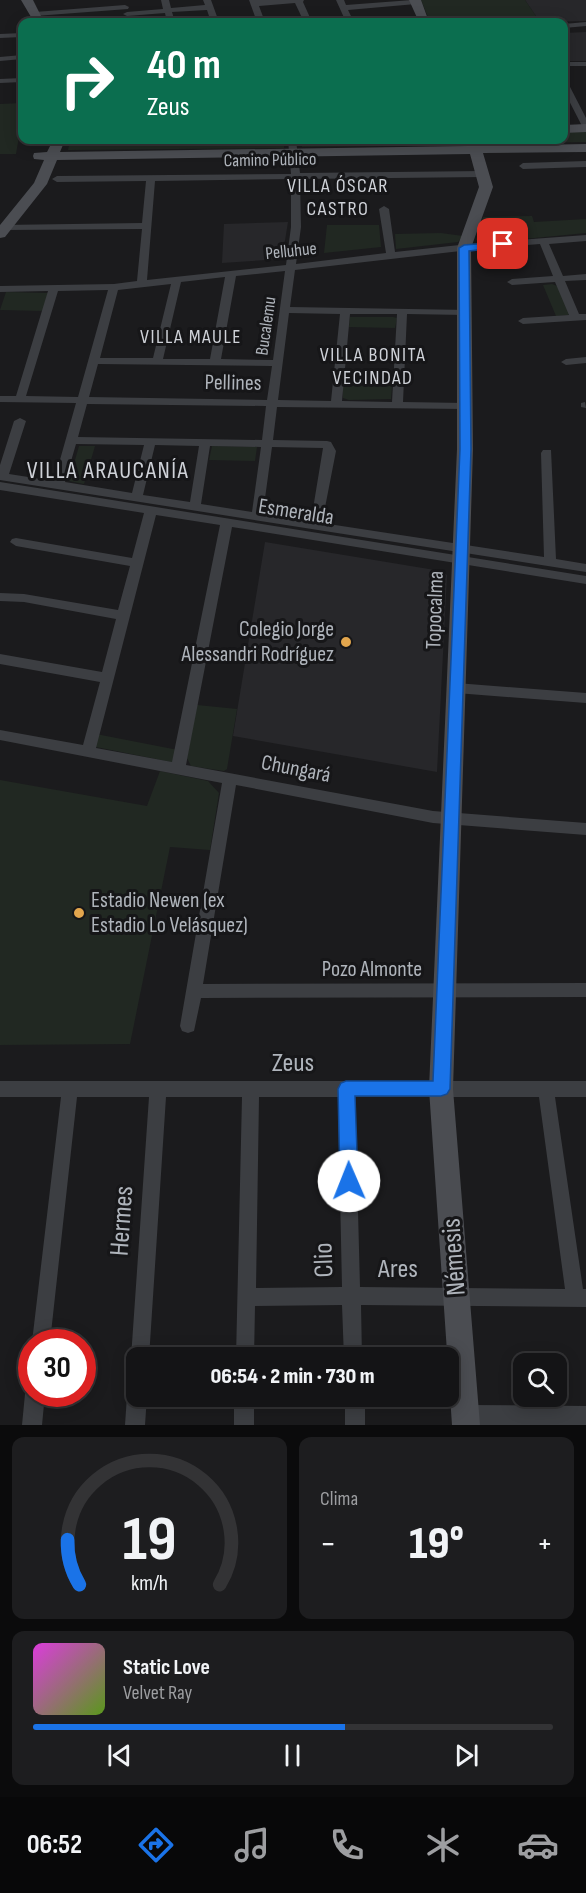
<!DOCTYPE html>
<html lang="es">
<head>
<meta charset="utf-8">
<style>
	body { margin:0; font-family:"Sofia Sans Condensed",sans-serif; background:#1d1d1f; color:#f1f3f6; height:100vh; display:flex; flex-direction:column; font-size:22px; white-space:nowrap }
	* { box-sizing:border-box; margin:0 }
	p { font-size:20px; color:#9d9ea1 }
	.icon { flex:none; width:33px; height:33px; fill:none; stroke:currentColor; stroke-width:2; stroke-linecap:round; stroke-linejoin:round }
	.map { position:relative; height:1425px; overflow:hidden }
	.drawer { display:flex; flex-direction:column; gap:12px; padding:12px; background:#0b0b0c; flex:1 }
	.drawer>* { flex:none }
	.guide { position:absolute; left:18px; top:18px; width:550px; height:126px; border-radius:12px; box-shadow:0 3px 15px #0003,0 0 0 2px #333335; background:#0b6e4f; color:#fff; overflow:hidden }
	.tools { position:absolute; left:513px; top:1353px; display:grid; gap:12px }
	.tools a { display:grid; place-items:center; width:54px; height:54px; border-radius:12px; background:#141416; box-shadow:0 3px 15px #0003,0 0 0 2px #333335; font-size:30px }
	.speed { position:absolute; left:18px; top:1329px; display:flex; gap:12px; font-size:30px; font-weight:700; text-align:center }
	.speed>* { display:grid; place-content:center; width:78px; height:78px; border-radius:50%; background:#141416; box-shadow:0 3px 15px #0003,0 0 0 2px #333335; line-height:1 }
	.speed .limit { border:9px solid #d22; background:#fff; color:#111 }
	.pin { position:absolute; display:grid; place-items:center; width:51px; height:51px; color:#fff; margin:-26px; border-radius:12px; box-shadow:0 3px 9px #0006 }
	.me { position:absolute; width:66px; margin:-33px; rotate:359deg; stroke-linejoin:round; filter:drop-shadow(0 0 4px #0008) }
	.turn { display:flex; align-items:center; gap:21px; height:126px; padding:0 30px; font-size:27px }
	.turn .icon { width:78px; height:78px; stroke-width:2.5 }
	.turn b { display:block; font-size:42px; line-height:51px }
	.big { font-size:45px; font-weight:800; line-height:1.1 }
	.drawer .widget { flex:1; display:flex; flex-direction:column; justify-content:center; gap:9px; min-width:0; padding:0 21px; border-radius:12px; background:#1d1d1f }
	.drawer .dial { align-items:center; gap:0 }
	.dial svg { height:156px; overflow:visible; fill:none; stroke:#333335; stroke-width:7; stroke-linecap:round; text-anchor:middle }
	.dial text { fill:#f1f3f6; stroke:none }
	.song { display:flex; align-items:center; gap:18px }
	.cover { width:72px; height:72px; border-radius:9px; background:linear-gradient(135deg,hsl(300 70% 55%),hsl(90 70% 35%)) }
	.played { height:6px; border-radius:3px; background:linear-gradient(90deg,#1a73e8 60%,#333335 60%) }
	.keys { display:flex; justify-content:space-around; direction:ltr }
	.heat { display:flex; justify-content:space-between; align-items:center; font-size:33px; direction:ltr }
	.drawer .tiles { flex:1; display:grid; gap:12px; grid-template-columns:1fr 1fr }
	.widget:last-child { grid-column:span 2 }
	.trip { position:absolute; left:126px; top:1347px; width:333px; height:60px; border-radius:12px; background:#141416; box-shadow:0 3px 15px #0003,0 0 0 2px #333335; font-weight:800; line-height:60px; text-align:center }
	.tabs { display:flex; height:96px; justify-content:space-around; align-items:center; background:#080809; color:#9d9ea1 }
	.tabs .icon { width:42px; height:42px }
	.tabs .on { color:#1a73e8 }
	.tabs b { font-size:27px; color:#f1f3f6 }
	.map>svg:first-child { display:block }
	.built { fill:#27272a }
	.green { fill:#212822 }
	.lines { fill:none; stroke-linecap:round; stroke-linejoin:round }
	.street { fill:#3c3e42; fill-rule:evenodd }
	.secondary { fill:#4b4d52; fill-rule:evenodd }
	.route { fill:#1a73e8; stroke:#114b97; stroke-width:1.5 }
	.poi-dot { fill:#e3a64d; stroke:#161618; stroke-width:2 }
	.labels { text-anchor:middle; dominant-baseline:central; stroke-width:6; stroke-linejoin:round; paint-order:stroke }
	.far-street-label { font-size:18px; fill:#afb4bb; stroke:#161618 }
	.far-neighbourhood-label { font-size:20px; letter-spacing:1.5px; fill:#cfd2d8; stroke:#161618 }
	.street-label { font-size:22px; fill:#afb4bb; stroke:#161618 }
	.poi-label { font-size:22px; fill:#afb4bb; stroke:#161618; text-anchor:end }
	.neighbourhood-label { font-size:24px; letter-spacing:1.5px; fill:#cfd2d8; stroke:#161618 }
	.near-street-label { font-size:27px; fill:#afb4bb; stroke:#161618 }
</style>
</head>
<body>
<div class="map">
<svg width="586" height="1425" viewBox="0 0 586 1425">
	<rect width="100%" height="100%" fill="#1b1b1d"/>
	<path class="built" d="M525,0H586V21L540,22Z
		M586,32V61H564V33Z
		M288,222L282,259L222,263L224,224Z
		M265,542L441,571L447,575L437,772L233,736Z"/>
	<path class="green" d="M421,0H525L540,22H430Z
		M22,103V119L16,154H0V104Z
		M586,130V142L481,144L479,140H564V131Z
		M70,140H284V148L68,150Z
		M300,140H464L465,145L302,147Z
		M532,216L534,222L586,219V233L524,239L476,240L483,217Z
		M327,225H379L381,247L324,253Z
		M441,233L463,236L458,242L396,249L395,234Z
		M552,284L557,286L570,312L568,315L556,316L543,285Z
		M6,292L48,293L43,311L0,310Z
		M350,317H393L397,318L395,328L349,327Z
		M343,385L392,386L391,399L349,400L343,398Z
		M79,446H95L84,484L69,481Z
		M212,446L257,447L255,461L209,460Z
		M197,705L237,709L227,769L224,771L191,766L187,758Z
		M96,734L178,750L176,763L96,747L93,744Z
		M160,771L208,781L219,793L210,850L170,847L130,1044L0,1045V780L147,806Z"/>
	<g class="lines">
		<path class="street" d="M161,0H169L171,8L205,5L203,0H211L219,22H211L207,10L172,12L175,22H167L165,13L127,16L123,14L127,12L163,9Z
			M249,0H304L303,2L312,22H304L295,3L259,6L265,22H257Z
			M336,0H344L346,5L412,0L420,2L416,4L348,10L354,22H346Z
			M125,5L129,7L128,9L35,16L31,14L35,12Z
			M586,22V26L564,28V24Z
			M22,33V37L0,38V34Z
			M22,55V59L0,61V57Z
			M564,62H586V66H564Z
			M22,78V82L0,83V79Z
			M564,81L568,83L586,118V129L582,126L564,91Z
			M288,140H296L300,173L484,171L489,174L484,177L300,179L301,227L296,264L386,253L379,209L384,206L389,209L395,252L478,243L586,235V241L549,244L563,276L586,274V280L565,281L579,314H586V320L523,324L518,321L523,318L569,315L555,282L512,285L507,282L512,279L553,276L540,244L478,249L295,270L290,307L469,310L470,312L465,315L407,314L403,402L465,403L470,406L465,409L277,407L273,440L327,441L331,442L336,451L322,523L544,557L541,453L543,450H551L556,559L586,564V572L0,480V465L14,421L20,418L26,421L9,474L54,481L76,403L0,402V396H16L48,291L0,292V286L114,284L137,281L142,229L5,230L2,229V225L142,223L146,181L57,182L52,179L57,176L291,174ZM291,179V227L286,265L147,280L155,181ZM285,271L273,360L221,359L236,276ZM225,277L210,359H163L181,282ZM171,284L153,358H100L118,290ZM108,290L78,397L26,396L58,291ZM289,313L340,314L331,401L278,400ZM350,314H397L392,402L342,401ZM98,364L272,366L267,400L89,397ZM87,404L266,406L262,440L78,437ZM76,444L144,445L132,493L65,482ZM155,445L199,446L190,502L143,495ZM210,446L261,447L252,512L201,504ZM272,447L323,448L311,521L263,513Z
			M586,161V167L523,169L519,166L523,163Z
			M586,357V363L566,365L561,362L566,359Z
			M585,402L586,408L581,407V403Z
			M0,482L586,576V584L232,527L186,765L433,811L586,823V835L433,823L236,785L203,984L586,983V997L201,998L194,1031L188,1033L182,1031L180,1026L222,783L0,740V730L83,745L100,682L0,664V654L102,672L116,619L24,602L0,601V593L24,594L118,610L130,566L16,546L10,542L12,539L16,538L132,558L144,513L0,490ZM156,515L220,525L172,762L96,748Z
			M456,683L586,693V703L456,693L449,688Z
			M0,1081H586V1097H555L583,1289H586V1307L361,1305L362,1358H344L342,1305L255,1306L254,1358H236L242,1097H166L149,1358H136V1366L133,1365L131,1358L149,1097H77L50,1342H32L61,1097H0ZM259,1097H338L342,1287L256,1288ZM355,1097H539L565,1289L360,1287Z
			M32,1386V1394H45L42,1425H22L25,1394L28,1387Z
			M136,1387V1396H147L145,1425H125L127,1396L130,1389Z
			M234,1396H254V1425H234Z
			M345,1396H365V1425H345Z
			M466,1405L586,1406V1425H466L459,1422L456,1415L459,1408Z"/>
		<path class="secondary" d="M21,0H33L44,22H34Z
			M409,0H421L429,22H419Z
			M586,124V132L564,133V125Z
			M53,140H65L60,152L467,146L465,140H477L480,146L586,144V152L483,153L493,187L471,248L473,449L453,1089L480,1425H452L429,1089L457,449V248L479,187L470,154L57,160L47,184L5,237L0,238V225L34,183L44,160L34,159L33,156L34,153L47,152Z"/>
	</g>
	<path class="route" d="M503,242H507V247L469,251L471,449L450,1089L447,1094L441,1096H355L358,1181L355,1187L349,1189L343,1187L340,1181L338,1089L341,1083L346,1081H433L460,449L459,248L464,245Z"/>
	<g class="poi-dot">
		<circle cx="346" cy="642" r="6"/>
		<circle cx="79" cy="913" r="6"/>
	</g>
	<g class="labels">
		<g class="far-street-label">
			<text transform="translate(270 160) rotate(-1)">Camino Público</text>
			<text transform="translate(291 251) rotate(-6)">Pelluhue</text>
			<text transform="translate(266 326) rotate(-82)">Bucalemu</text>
		</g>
		<g class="far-neighbourhood-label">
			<text x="338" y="186">VILLA ÓSCAR<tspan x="338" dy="23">CASTRO</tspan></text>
			<text x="191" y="337">VILLA MAULE</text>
			<text x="373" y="355">VILLA BONITA<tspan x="373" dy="23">VECINDAD</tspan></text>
		</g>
		<g class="street-label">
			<text transform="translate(233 383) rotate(1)">Pellines</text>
			<text transform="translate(296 512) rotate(9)">Esmeralda</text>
			<text transform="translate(435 610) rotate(-88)">Topocalma</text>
			<text transform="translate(296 769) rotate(11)">Chungará</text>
			<text x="372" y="969">Pozo Almonte</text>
		</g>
		<g class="poi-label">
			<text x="334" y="629">Colegio Jorge<tspan x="334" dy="25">Alessandri Rodríguez</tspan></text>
			<text x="91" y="900" text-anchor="start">Estadio Newen (ex<tspan x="91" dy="25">Estadio Lo Velásquez)</tspan></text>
		</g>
		<g class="neighbourhood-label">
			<text x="108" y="470">VILLA ARAUCANÍA</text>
		</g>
		<g class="near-street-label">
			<text x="293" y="1063">Zeus</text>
			<text transform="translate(122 1221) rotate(-86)">Hermes</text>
			<text transform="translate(454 1257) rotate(-94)">Némesis</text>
			<text transform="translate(324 1260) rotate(-92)">Clio</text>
			<text x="398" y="1269">Ares</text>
		</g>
	</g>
</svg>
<div class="tools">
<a><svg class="icon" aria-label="search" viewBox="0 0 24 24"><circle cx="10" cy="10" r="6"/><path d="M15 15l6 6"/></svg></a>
</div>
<div class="speed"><div class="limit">30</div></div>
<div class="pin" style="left:503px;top:244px;background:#d93025"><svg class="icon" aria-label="arrive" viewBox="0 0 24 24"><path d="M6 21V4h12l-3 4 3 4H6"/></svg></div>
<svg class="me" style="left:349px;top:1181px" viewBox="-20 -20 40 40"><circle r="19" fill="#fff"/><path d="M0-13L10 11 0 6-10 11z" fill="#1a73e8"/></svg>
<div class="trip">06:54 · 2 min · 730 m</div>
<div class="guide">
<div class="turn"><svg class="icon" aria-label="right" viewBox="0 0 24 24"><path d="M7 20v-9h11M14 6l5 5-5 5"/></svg><div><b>40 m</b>Zeus</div></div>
</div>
</div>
<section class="drawer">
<div class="tiles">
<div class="widget dial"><svg viewBox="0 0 100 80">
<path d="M14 69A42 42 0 1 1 86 69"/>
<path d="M14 69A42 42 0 0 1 8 46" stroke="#1a73e8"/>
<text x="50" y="56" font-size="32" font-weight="700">19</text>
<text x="50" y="72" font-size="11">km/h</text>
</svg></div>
<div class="widget"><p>Clima</p>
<div class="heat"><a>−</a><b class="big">19°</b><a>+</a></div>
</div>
<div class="widget">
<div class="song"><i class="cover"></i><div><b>Static Love</b><p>Velvet Ray</p></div></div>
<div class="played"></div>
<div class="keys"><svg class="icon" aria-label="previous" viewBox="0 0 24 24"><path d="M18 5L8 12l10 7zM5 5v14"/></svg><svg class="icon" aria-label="pause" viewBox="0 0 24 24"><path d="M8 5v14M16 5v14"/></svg><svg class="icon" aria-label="next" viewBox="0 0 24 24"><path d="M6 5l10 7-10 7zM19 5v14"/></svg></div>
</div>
</div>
</section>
<nav class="tabs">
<b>06:52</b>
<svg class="icon on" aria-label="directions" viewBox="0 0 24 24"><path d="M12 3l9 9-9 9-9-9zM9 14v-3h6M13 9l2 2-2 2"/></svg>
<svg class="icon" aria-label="music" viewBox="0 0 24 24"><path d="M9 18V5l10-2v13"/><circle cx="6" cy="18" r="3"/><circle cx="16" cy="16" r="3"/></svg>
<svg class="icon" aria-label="phone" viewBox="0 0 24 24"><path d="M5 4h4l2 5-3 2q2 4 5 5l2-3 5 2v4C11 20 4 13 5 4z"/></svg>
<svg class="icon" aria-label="climate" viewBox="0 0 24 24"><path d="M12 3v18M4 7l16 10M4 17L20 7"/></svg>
<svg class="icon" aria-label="car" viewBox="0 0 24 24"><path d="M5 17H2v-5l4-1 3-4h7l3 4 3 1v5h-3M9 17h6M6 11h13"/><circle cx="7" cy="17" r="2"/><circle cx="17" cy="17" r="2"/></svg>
</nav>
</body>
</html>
